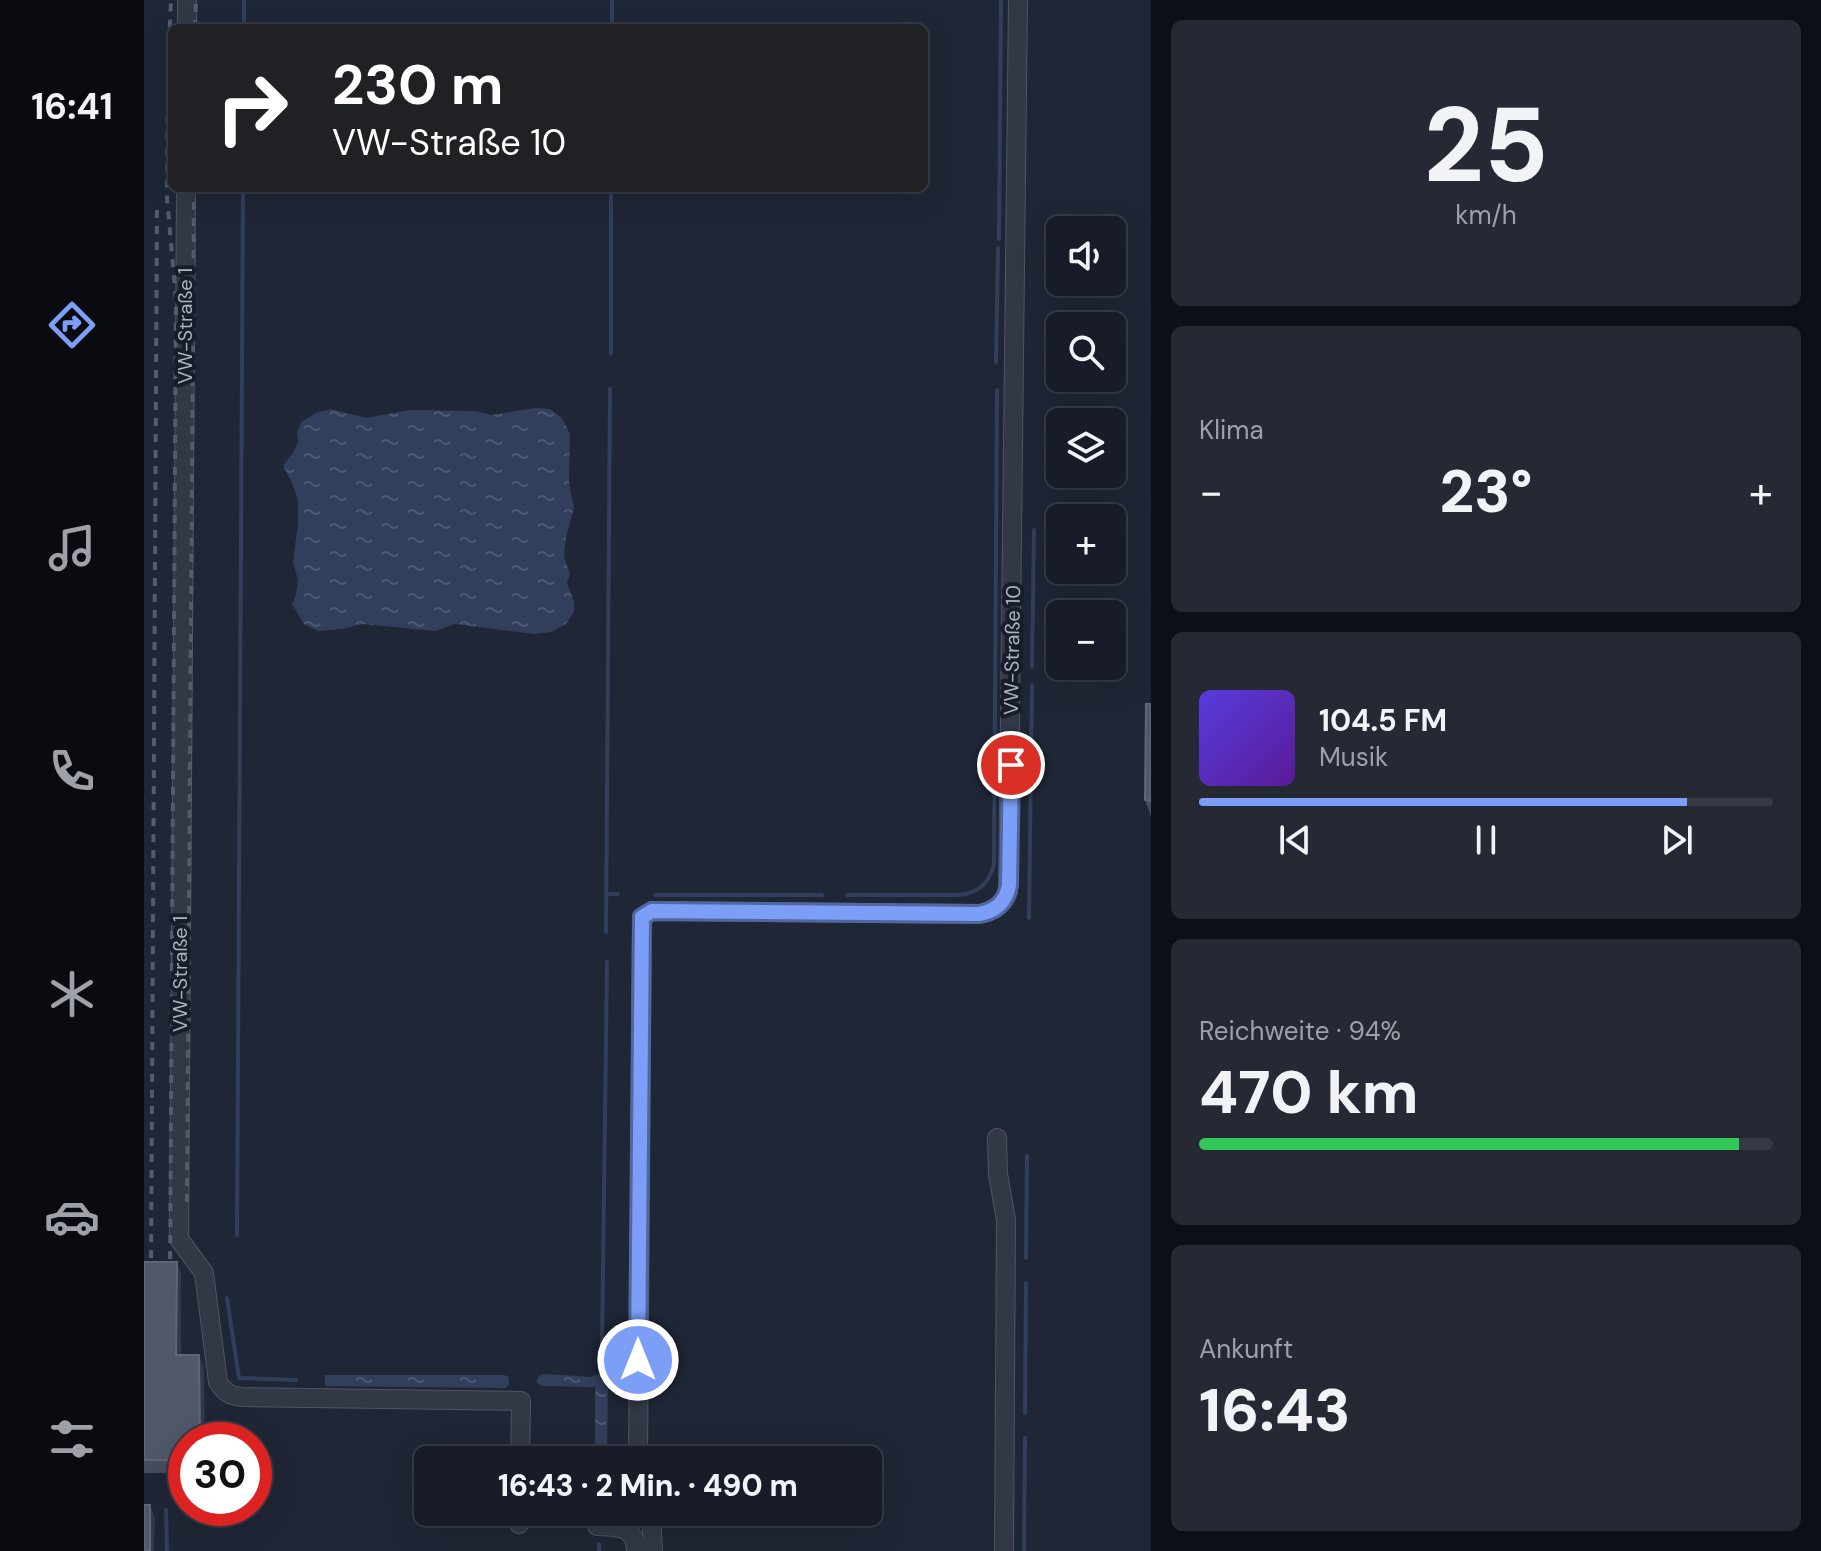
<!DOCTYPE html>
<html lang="de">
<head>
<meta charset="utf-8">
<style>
	body { margin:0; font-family:"DM Sans",sans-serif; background:#242934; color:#f1f3f6; height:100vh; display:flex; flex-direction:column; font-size:30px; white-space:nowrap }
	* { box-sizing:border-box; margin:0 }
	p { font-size:26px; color:#9ea1a8 }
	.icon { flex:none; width:44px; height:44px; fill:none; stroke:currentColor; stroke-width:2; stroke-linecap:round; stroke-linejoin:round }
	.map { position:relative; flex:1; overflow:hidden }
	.details { display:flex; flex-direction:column; gap:20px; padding:20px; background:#0d0f16; width:670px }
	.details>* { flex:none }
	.guide { position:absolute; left:24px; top:24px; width:760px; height:168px; border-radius:12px; box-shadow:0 8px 32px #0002,0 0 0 2px #363a45; background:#202124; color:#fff; overflow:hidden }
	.fabs { position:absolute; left:902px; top:216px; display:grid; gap:16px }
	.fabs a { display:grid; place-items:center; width:80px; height:80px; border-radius:12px; background:#171c28; box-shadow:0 8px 32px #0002,0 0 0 2px #363a45; font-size:40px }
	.speed { position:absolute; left:24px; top:1422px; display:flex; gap:16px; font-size:40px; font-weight:700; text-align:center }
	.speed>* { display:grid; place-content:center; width:104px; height:104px; border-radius:50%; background:#171c28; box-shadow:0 8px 32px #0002,0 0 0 2px #363a45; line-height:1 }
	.speed .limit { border:12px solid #d22; background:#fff; color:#111 }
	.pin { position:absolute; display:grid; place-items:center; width:68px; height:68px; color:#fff; margin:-34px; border:4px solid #fff; border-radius:50%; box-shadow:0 2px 8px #0007 }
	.me { position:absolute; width:88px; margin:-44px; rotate:0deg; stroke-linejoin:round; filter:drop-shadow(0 0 6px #0008) }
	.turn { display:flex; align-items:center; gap:28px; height:168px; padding:0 32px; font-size:36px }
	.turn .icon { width:104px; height:104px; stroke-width:2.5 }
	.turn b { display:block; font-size:56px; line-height:68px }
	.big { font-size:60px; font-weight:800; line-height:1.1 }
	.details .tile { flex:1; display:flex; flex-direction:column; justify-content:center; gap:12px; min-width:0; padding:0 28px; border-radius:12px; background:#242934 }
	.details .dial { align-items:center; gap:0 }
	.dial b { font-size:104px; line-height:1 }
	.song { display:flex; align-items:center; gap:24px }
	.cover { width:96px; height:96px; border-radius:12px; background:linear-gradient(135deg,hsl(250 70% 55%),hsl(270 70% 35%)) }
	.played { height:8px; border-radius:4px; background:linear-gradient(90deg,#7d9ef7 85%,#363a45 85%) }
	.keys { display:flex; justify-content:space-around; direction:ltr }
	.heat { display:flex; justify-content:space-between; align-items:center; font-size:44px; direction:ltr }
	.charge { height:12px; border-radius:6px; background:linear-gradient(90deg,#34c759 94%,#363a45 0) }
	.trip { position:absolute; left:270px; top:1446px; width:468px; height:80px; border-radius:12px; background:#171c28; box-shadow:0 8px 32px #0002,0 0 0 2px #363a45; font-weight:800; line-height:80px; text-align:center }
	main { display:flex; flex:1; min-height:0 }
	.tabs { display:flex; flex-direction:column; width:144px; justify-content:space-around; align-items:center; background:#090b10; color:#9ea1a8 }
	.tabs .icon { width:56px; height:56px }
	.tabs .current { color:#7d9ef7 }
	.tabs b { font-size:36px; color:#f1f3f6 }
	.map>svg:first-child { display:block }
	.water { fill:url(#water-ripples) }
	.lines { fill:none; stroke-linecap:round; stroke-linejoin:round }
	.stream { stroke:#323f5c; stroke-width:4 }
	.minor-casing { stroke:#505564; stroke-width:20 }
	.minor { stroke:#323846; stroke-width:18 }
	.rail { stroke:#545b6d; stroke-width:4; stroke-dasharray:8 8; stroke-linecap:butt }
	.wall { fill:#454d5f }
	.shaded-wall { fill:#31394a }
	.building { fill:#50586a; stroke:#5e6678; stroke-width:2 }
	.route-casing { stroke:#5167a1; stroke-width:20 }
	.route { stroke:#7d9ef7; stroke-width:14 }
	.labels { text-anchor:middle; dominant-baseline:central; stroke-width:8; stroke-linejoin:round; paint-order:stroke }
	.street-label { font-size:20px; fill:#acb2c3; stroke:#181d2a }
</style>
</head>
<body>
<main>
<nav class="tabs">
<b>16:41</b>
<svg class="icon current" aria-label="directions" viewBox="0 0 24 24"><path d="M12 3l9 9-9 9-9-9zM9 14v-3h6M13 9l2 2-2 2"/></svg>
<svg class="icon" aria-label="music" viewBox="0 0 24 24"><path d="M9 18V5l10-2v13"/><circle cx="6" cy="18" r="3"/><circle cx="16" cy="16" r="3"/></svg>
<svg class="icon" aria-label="phone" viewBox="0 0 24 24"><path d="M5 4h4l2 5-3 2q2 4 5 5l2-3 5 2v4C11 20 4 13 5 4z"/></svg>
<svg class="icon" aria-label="climate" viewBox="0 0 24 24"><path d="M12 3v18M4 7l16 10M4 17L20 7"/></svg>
<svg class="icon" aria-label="car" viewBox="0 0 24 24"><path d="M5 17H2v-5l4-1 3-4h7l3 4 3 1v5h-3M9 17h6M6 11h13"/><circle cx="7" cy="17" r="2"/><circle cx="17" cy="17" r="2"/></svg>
<svg class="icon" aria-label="filters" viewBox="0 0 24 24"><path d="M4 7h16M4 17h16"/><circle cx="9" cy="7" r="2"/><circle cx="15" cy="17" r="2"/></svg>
</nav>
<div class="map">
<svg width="1007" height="1551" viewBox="0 0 1007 1551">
	<defs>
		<pattern id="water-ripples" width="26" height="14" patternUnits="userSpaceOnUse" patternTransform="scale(2)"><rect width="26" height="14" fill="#323f5c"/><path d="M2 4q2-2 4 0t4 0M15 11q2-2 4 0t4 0" fill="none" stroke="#4d5872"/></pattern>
	</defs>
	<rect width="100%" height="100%" fill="#1f2635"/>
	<path class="water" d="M390,408L406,409L418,418L426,434L425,482L430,508L422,537L420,557L426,574L423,583L430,602V612L422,624L408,632L391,634L311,624L291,631L219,624L198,629L174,631L160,624L148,604L152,595L154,579L149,563L154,523V501L149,485L139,465L149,453L154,442L153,433L157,422L172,413L187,409L222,418L266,410L331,411L347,415Z
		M457,1373L464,1375L463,1460H451V1387L398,1386L392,1382L395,1376L400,1374L447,1377Z
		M181,1375H360L365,1377V1384L362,1388L181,1386Z"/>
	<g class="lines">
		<path class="stream" d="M100,28V0
			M468,28V0
			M855,239L857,0
			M467,354V188
			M852,362L854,248
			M888,667L890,530
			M462,894H474
			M511,895H678
			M703,895H815C834,893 845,884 850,864L853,390
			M885,918L888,685
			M462,932L466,389
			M93,1235L99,188
			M882,1258L883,1156
			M83,1298L95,1378L152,1380
			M458,1348L463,962
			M881,1413L882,1283
			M22,1510L23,1551
			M455,1551V1544
			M880,1551L881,1438"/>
		<g class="minor-casing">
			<path id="minor" d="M43,28V0
				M42,188L35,1239L60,1273L74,1382C81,1393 86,1396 99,1397L377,1401L376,1460
				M853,1138L854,1174L862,1220L860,1551
				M494,1460L498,917L508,911L835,914C849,912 859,905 864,892L874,0
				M507,1512L509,1551
				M375,1524L376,1512
				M453,1526C473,1527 491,1525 492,1551"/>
		</g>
		<use href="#minor" class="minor"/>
		<path class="rail" d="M51,28L52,0
			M43,1202L50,188
			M7,1274L13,203
			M26,1275L32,300L23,198L24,69L27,0"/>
	</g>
	<path class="wall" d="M1001,800L1007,801V816Z
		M0,1262L37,1274V1355L60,1368L42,1440V1473H0Z"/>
	<path class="shaded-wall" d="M33,1262L37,1274V1368L32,1355Z
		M55,1355L60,1368L61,1440H56Z
		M6,1505L11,1518L10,1551H6Z"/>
	<path class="building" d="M1002,704H1007V801L1001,800Z
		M0,1262H33L32,1355H55L56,1440H42V1460H0Z
		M0,1505H6V1551H0Z"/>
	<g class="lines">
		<g class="route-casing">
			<path id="route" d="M494,1360L498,917L508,911L835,914C852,911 862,902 865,885L867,765"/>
		</g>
		<use href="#route" class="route"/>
	</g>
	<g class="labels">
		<g class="street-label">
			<text transform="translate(41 326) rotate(-90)">VW-Straße 1</text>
			<text transform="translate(868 650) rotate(-89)">VW-Straße 10</text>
			<text transform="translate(36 974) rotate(-90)">VW-Straße 1</text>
		</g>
	</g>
</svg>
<div class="fabs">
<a><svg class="icon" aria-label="sound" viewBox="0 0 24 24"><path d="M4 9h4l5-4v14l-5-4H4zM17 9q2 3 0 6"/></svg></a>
<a><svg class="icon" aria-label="search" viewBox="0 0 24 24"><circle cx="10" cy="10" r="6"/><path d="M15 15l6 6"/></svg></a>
<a><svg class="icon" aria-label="layers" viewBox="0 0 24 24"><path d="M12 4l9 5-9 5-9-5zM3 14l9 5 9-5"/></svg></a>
<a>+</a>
<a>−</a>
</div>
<div class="speed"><div class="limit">30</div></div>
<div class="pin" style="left:867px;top:765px;background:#d93025"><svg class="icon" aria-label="arrive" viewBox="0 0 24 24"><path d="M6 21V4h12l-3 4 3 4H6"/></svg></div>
<svg class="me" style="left:494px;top:1360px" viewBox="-20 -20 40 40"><circle r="17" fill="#7d9ef7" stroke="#fff" stroke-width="3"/><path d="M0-11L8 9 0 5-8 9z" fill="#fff"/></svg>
<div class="trip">16:43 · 2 Min. · 490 m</div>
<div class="guide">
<div class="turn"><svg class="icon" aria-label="right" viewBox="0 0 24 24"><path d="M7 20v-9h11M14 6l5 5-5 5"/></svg><div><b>230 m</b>VW-Straße 10</div></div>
</div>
</div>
<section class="details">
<div class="tile dial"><b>25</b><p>km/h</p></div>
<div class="tile"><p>Klima</p>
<div class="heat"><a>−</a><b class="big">23°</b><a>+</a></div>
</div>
<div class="tile">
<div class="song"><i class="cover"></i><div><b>104.5 FM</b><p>Musik</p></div></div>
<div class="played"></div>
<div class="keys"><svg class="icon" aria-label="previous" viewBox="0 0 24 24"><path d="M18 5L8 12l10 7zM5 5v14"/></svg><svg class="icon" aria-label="pause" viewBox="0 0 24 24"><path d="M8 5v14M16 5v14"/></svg><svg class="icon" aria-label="next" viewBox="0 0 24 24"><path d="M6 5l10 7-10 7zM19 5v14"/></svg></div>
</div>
<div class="tile"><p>Reichweite · 94%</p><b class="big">470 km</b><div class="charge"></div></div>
<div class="tile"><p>Ankunft</p><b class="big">16:43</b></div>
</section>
</main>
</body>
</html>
